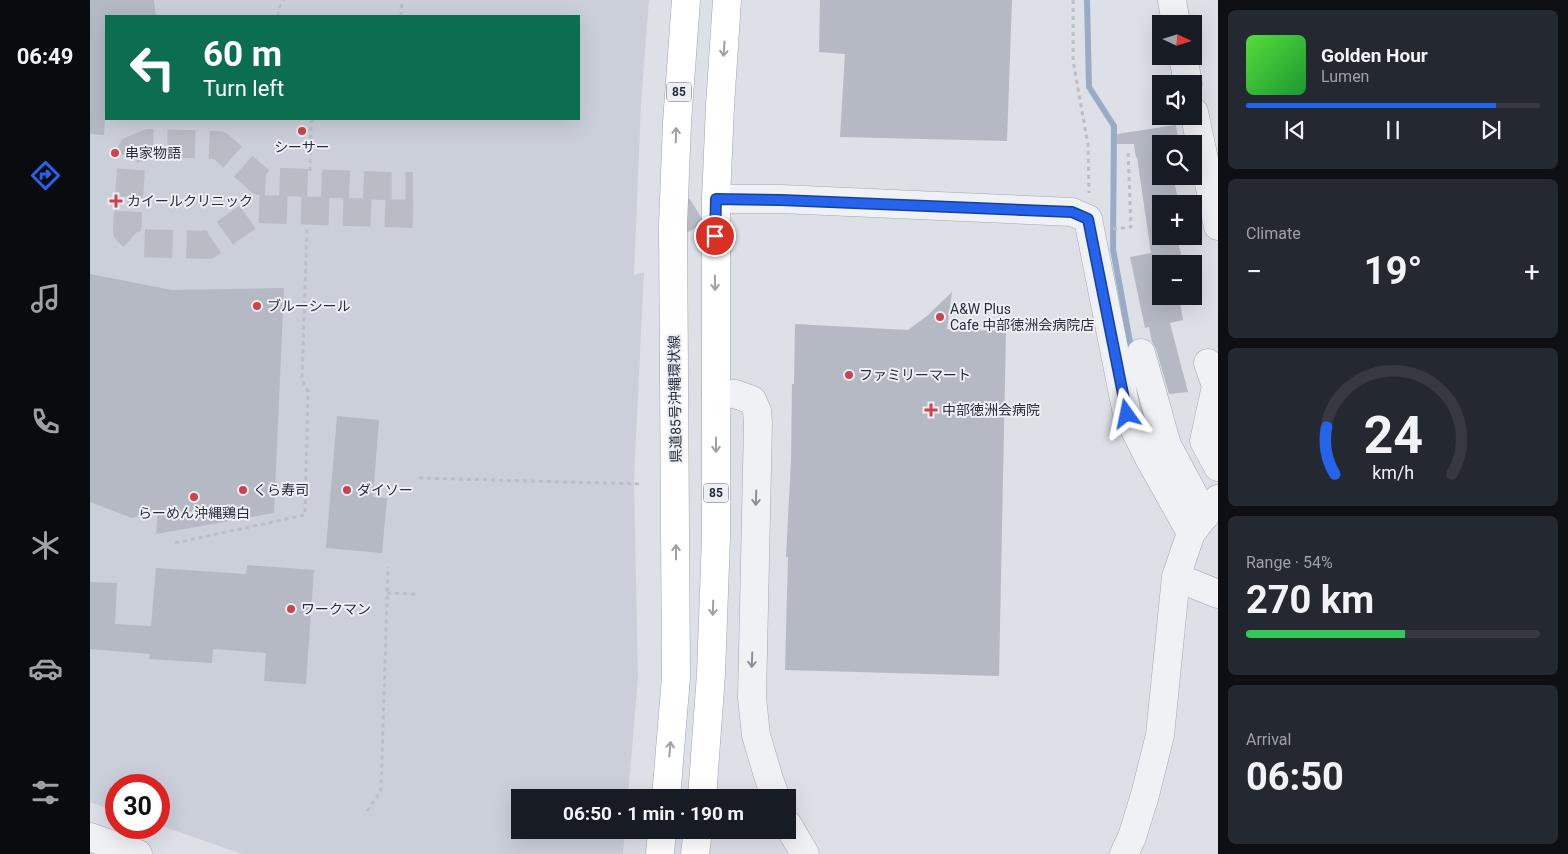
<!DOCTYPE html>
<html lang="en">
<head>
<meta charset="utf-8">
<style>
	body { margin:0; font-family:Roboto,"Noto Sans JP",sans-serif; background:#242831; color:#f1f3f6; height:100vh; display:flex; flex-direction:column; font-size:19px; white-space:nowrap }
	* { box-sizing:border-box; margin:0 }
	p { font-size:16px; color:#9ea1a6 }
	.icon { flex:none; width:28px; height:28px; fill:none; stroke:currentColor; stroke-width:2; stroke-linecap:round; stroke-linejoin:round }
	.map { position:relative; flex:1; overflow:hidden }
	.panel { display:flex; flex-direction:column; gap:10px; padding:10px; background:#0d0f14; width:350px }
	.panel>* { flex:none }
	.banner { position:absolute; left:15px; top:15px; width:475px; height:105px; border-radius:0px; box-shadow:0 5px 20px #0002; background:#0b6e4f; color:#fff; overflow:hidden }
	.needle { width:32px; rotate:94deg }
	.tools { position:absolute; left:1062px; top:15px; display:grid; gap:10px }
	.tools a { display:grid; place-items:center; width:50px; height:50px; border-radius:0px; background:#171b24; box-shadow:0 5px 20px #0002; font-size:25px }
	.speed { position:absolute; left:15px; top:774px; display:flex; gap:10px; font-size:25px; font-weight:700; text-align:center }
	.speed>* { display:grid; place-content:center; width:65px; height:65px; border-radius:50%; background:#171b24; box-shadow:0 5px 20px #0002; line-height:1 }
	.speed .limit { border:8px solid #d22; background:#fff; color:#111 }
	.pin { position:absolute; display:grid; place-items:center; width:42px; height:42px; color:#fff; margin:-21px; border:2px solid #fff; border-radius:50%; box-shadow:0 1px 5px #0007 }
	.me { position:absolute; width:55px; margin:-28px; rotate:348deg; stroke-linejoin:round; filter:drop-shadow(0 0 4px #0008) }
	.turn { display:flex; align-items:center; gap:18px; height:105px; padding:0 15px; font-size:22px }
	.turn .icon { width:65px; height:65px; stroke-width:2.5 }
	.turn b { display:block; font-size:35px; line-height:42px }
	.big { font-size:38px; font-weight:700; line-height:1.1 }
	.panel .tile { flex:1; display:flex; flex-direction:column; justify-content:center; gap:8px; min-width:0; padding:0 18px; border-radius:8px; background:#242831 }
	.panel .dial { align-items:center; gap:0 }
	.dial svg { height:130px; overflow:visible; fill:none; stroke:#363941; stroke-width:7; stroke-linecap:round; text-anchor:middle }
	.dial text { fill:#f1f3f6; stroke:none }
	.song { display:flex; align-items:center; gap:15px }
	.cover { width:60px; height:60px; border-radius:8px; background:linear-gradient(135deg,hsl(110 70% 55%),hsl(130 70% 35%)) }
	.played { height:5px; border-radius:2px; background:linear-gradient(90deg,#2563eb 85%,#363941 85%) }
	.keys { display:flex; justify-content:space-around; direction:ltr }
	.heat { display:flex; justify-content:space-between; align-items:center; font-size:28px; direction:ltr }
	.charge { height:8px; border-radius:4px; background:linear-gradient(90deg,#34c759 54%,#363941 0) }
	.trip { position:absolute; left:421px; top:789px; width:285px; height:50px; border-radius:0px; background:#171b24; box-shadow:0 5px 20px #0002; font-weight:700; line-height:50px; text-align:center }
	main { display:flex; flex:1; min-height:0 }
	.dock { display:flex; flex-direction:column; width:90px; justify-content:space-around; align-items:center; background:#090b0e; color:#9ea1a6 }
	.dock .icon { width:35px; height:35px }
	.dock .active { color:#2563eb }
	.dock b { font-size:22px; color:#f1f3f6 }
	.map>svg:first-child { display:block }
	.built { fill:#cbcfd9; fill-rule:evenodd }
	.lines { fill:none; stroke-linecap:round; stroke-linejoin:round }
	.stream { stroke:#99abc6; stroke-width:6 }
	.building { fill:#b5b9c3 }
	.minor-tunnel { stroke:#b9bcc5; stroke-width:28; stroke-dasharray:28 14; stroke-linecap:butt }
	.minor-casing { stroke:#a3a7b1; stroke-width:29 }
	.major-casing { stroke:#9da4b2; stroke-width:29 }
	.path { stroke:#bcbec5; stroke-width:3; stroke-dasharray:4 4; stroke-linecap:butt }
	.minor { stroke:#f0f1f5; stroke-width:28 }
	.major { stroke:#fff; stroke-width:28 }
	.oneway { stroke:#9ea0a8 }
	.oneway2 { stroke:#8c8f99 }
	.route-casing { stroke:#184099; stroke-width:12 }
	.route { stroke:#2563eb; stroke-width:9 }
	.poi-dot { fill:#ca444d; stroke:#edeff4; stroke-width:2 }
	.labels { text-anchor:middle; dominant-baseline:central; stroke-width:4; stroke-linejoin:round; paint-order:stroke }
	.shield { fill:#edeff4; stroke:#626774; stroke-width:1 }
	.shield-label { font-size:12px; font-weight:bold; fill:#272d3d }
	.poi-label { font-size:14px; fill:#272d3d; stroke:#edeff4; text-anchor:start }
	.street-label { font-size:14px; fill:#272d3d; stroke:#edeff4 }
</style>
</head>
<body>
<main>
<nav class="dock">
<b>06:49</b>
<svg class="icon active" aria-label="directions" viewBox="0 0 24 24"><path d="M12 3l9 9-9 9-9-9zM9 14v-3h6M13 9l2 2-2 2"/></svg>
<svg class="icon" aria-label="music" viewBox="0 0 24 24"><path d="M9 18V5l10-2v13"/><circle cx="6" cy="18" r="3"/><circle cx="16" cy="16" r="3"/></svg>
<svg class="icon" aria-label="phone" viewBox="0 0 24 24"><path d="M5 4h4l2 5-3 2q2 4 5 5l2-3 5 2v4C11 20 4 13 5 4z"/></svg>
<svg class="icon" aria-label="climate" viewBox="0 0 24 24"><path d="M12 3v18M4 7l16 10M4 17L20 7"/></svg>
<svg class="icon" aria-label="car" viewBox="0 0 24 24"><path d="M5 17H2v-5l4-1 3-4h7l3 4 3 1v5h-3M9 17h6M6 11h13"/><circle cx="7" cy="17" r="2"/><circle cx="17" cy="17" r="2"/></svg>
<svg class="icon" aria-label="filters" viewBox="0 0 24 24"><path d="M4 7h16M4 17h16"/><circle cx="9" cy="7" r="2"/><circle cx="15" cy="17" r="2"/></svg>
</nav>
<div class="map">
<svg width="1128" height="854" viewBox="0 0 1128 854">
	<rect width="100%" height="100%" fill="#dde0e7"/>
	<path class="built" d="M0,0H559L551,103L544,275L554,272L544,478L548,678L538,797L430,798V830H535L533,854H152L69,825V785H26V811L0,802ZM16,16H489V119H16Z"/>
	<g class="lines">
		<path class="stream" d="M997,0L999,87L1024,126L1023,249L1042,353"/>
	</g>
	<path class="building" d="M0,0H64L66,16H16V104L14,135L0,134Z
		M730,0H922L917,141L750,137L755,54L729,52Z
		M1086,125L1089,144H1071V176H1083L1089,204H1071V236H1086L1094,264H1071V296H1089L1093,320L1080,323L1098,392L1079,394L1066,349L1062,342L1059,327L1055,328L1040,257L1061,253L1047,157L1046,158L1044,144H1027V134Z
		M0,274L82,290L194,288L184,513L66,534L68,510L42,518L0,502Z
		M862,292L857,329L916,331L909,676L695,670L698,557H696L701,460L702,384H704L705,324L818,330L837,316Z
		M247,416L289,420L283,497L297,498L292,553L236,548Z
		M157,565L224,570L216,684L174,681L176,653L123,649L122,663L59,659L60,654L0,649V582L27,583L25,624L61,626L66,568L156,574Z"/>
	<g class="lines">
		<path class="minor-tunnel" d="M323,214L169,209L118,245L50,243L37,231L42,150L59,143L129,145L170,181L296,186H323
			M583,225L626,199"/>
		<g class="minor-casing">
			<path id="minor" d="M1082,0L1086,24
				M1093,56L1098,84
				M1104,112L1128,226
				M626,199H691L982,212L998,219L1037,414L1059,458L1101,533
				M1051,353L1077,445L1115,516
				M1118,363L1126,386L1114,441L1128,467
				M626,393L645,394L662,400L667,411L668,423L662,698L666,735L679,779L686,798
				M1086,577L1128,594
				M698,825L715,854
				M0,837L48,854
				M1034,854L1042,837L1055,795L1070,735L1086,577L1101,533L1128,499"/>
		</g>
		<g class="major-casing">
			<path id="major" d="M576,798L586,677L583,225L587,123L596,0
				M612,798L621,674L626,537V199L630,106L637,0
				M570,854L572,830
				M605,854L608,830"/>
		</g>
		<path class="path" d="M983,0V60L998,145L999,193
			M188,16L189,8L194,0
			M311,16L312,0
			M220,171L221,122L224,119
			M1023,229L1041,227L1038,151
			M329,478L552,484
			M85,543L215,515L218,392L212,379L217,227
			M297,593L326,594
			M277,811L291,791L298,567"/>
		<use href="#minor" class="minor"/>
		<use href="#major" class="major"/>
	</g>
	<defs><path id="oneway-shaft" d="M-6 0H5M1.5-3L5.5 0L1.5 3" fill="none" stroke-width="1.6" stroke-linecap="round" stroke-linejoin="round" transform="scale(1.25)"/></defs>
	<g class="oneway">
		<use href="#oneway-shaft" transform="translate(634 49) rotate(94)"/>
		<use href="#oneway-shaft" transform="translate(586 135) rotate(-88)"/>
		<use href="#oneway-shaft" transform="translate(625 283) rotate(89)"/>
		<use href="#oneway-shaft" transform="translate(626 445) rotate(90)"/>
		<use href="#oneway-shaft" transform="translate(586 552) rotate(-90)"/>
		<use href="#oneway-shaft" transform="translate(623 608) rotate(92)"/>
		<use href="#oneway-shaft" transform="translate(580 749) rotate(-85)"/>
	</g>
	<g class="oneway2">
		<use href="#oneway-shaft" transform="translate(666 498) rotate(92)"/>
		<use href="#oneway-shaft" transform="translate(662 660) rotate(92)"/>
	</g>
	<g class="lines">
		<g class="route-casing">
			<path id="route" d="M625,236L626,199L691,200L982,212L998,219L1037,414"/>
		</g>
		<use href="#route" class="route"/>
	</g>
	<g class="poi-dot">
		<circle cx="212" cy="131" r="5"/>
		<circle cx="25" cy="153" r="5"/>
		<path d="M23.5 193.5h5v5h5v5h-5v5h-5v-5h-5v-5h5z"/>
		<circle cx="167" cy="306" r="5"/>
		<circle cx="850" cy="317" r="5"/>
		<circle cx="759" cy="375" r="5"/>
		<path d="M838.5 402.5h5v5h5v5h-5v5h-5v-5h-5v-5h5z"/>
		<circle cx="153" cy="490" r="5"/>
		<circle cx="257" cy="490" r="5"/>
		<circle cx="104" cy="497" r="5"/>
		<circle cx="201" cy="609" r="5"/>
	</g>
	<g class="labels">
		<g class="shield">
			<rect x="576.5" y="82.5" width="25" height="19" rx="4"/>
			<rect x="613.5" y="483.5" width="25" height="19" rx="4"/>
		</g>
		<g class="shield-label">
			<text x="589" y="92">85</text>
			<text x="626" y="493">85</text>
		</g>
		<g class="poi-label">
			<text x="212" y="147" text-anchor="middle">シーサー</text>
			<text x="35" y="153">串家物語</text>
			<text x="37" y="201">カイールクリニック</text>
			<text x="177" y="306">ブルーシール</text>
			<text x="860" y="309">A&amp;W Plus<tspan x="860" dy="16">Cafe 中部徳洲会病院店</tspan></text>
			<text x="769" y="375">ファミリーマート</text>
			<text x="852" y="410">中部徳洲会病院</text>
			<text x="163" y="490">くら寿司</text>
			<text x="267" y="490">ダイソー</text>
			<text x="104" y="513" text-anchor="middle">らーめん沖縄鶏白</text>
			<text x="211" y="609">ワークマン</text>
		</g>
		<g class="street-label">
			<text transform="translate(585 399) rotate(-91)">県道85号沖縄環状線</text>
		</g>
	</g>
</svg>
<div class="tools">
<a><svg class="needle" viewBox="-14 -14 28 28"><path d="M0-13l5 13h-10z" fill="#e53935"/><path d="M0 13l5-13h-10z" fill="#9ea1a6"/></svg></a>
<a><svg class="icon" aria-label="sound" viewBox="0 0 24 24"><path d="M4 9h4l5-4v14l-5-4H4zM17 9q2 3 0 6"/></svg></a>
<a><svg class="icon" aria-label="search" viewBox="0 0 24 24"><circle cx="10" cy="10" r="6"/><path d="M15 15l6 6"/></svg></a>
<a>+</a>
<a>−</a>
</div>
<div class="speed"><div class="limit">30</div></div>
<div class="pin" style="left:625px;top:236px;background:#d93025"><svg class="icon" aria-label="arrive" viewBox="0 0 24 24"><path d="M6 21V4h12l-3 4 3 4H6"/></svg></div>
<svg class="me" style="left:1037px;top:414px" viewBox="-20 -20 40 40"><path d="M0-17L14 15 0 8-14 15z" fill="#2563eb" stroke="#fff" stroke-width="4"/></svg>
<div class="trip">06:50 · 1 min · 190 m</div>
<div class="banner">
<div class="turn"><svg class="icon" aria-label="left" viewBox="0 0 24 24"><path d="M17 20v-9H6M10 6l-5 5 5 5"/></svg><div><b>60 m</b>Turn left</div></div>
</div>
</div>
<section class="panel">
<div class="tile">
<div class="song"><i class="cover"></i><div><b>Golden Hour</b><p>Lumen</p></div></div>
<div class="played"></div>
<div class="keys"><svg class="icon" aria-label="previous" viewBox="0 0 24 24"><path d="M18 5L8 12l10 7zM5 5v14"/></svg><svg class="icon" aria-label="pause" viewBox="0 0 24 24"><path d="M8 5v14M16 5v14"/></svg><svg class="icon" aria-label="next" viewBox="0 0 24 24"><path d="M6 5l10 7-10 7zM19 5v14"/></svg></div>
</div>
<div class="tile"><p>Climate</p>
<div class="heat"><a>−</a><b class="big">19°</b><a>+</a></div>
</div>
<div class="tile dial"><svg viewBox="0 0 100 80">
<path d="M14 69A42 42 0 1 1 86 69"/>
<path d="M14 69A42 42 0 0 1 9 40" stroke="#2563eb"/>
<text x="50" y="56" font-size="32" font-weight="700">24</text>
<text x="50" y="72" font-size="11">km/h</text>
</svg></div>
<div class="tile"><p>Range · 54%</p><b class="big">270 km</b><div class="charge"></div></div>
<div class="tile"><p>Arrival</p><b class="big">06:50</b></div>
</section>
</main>
</body>
</html>
